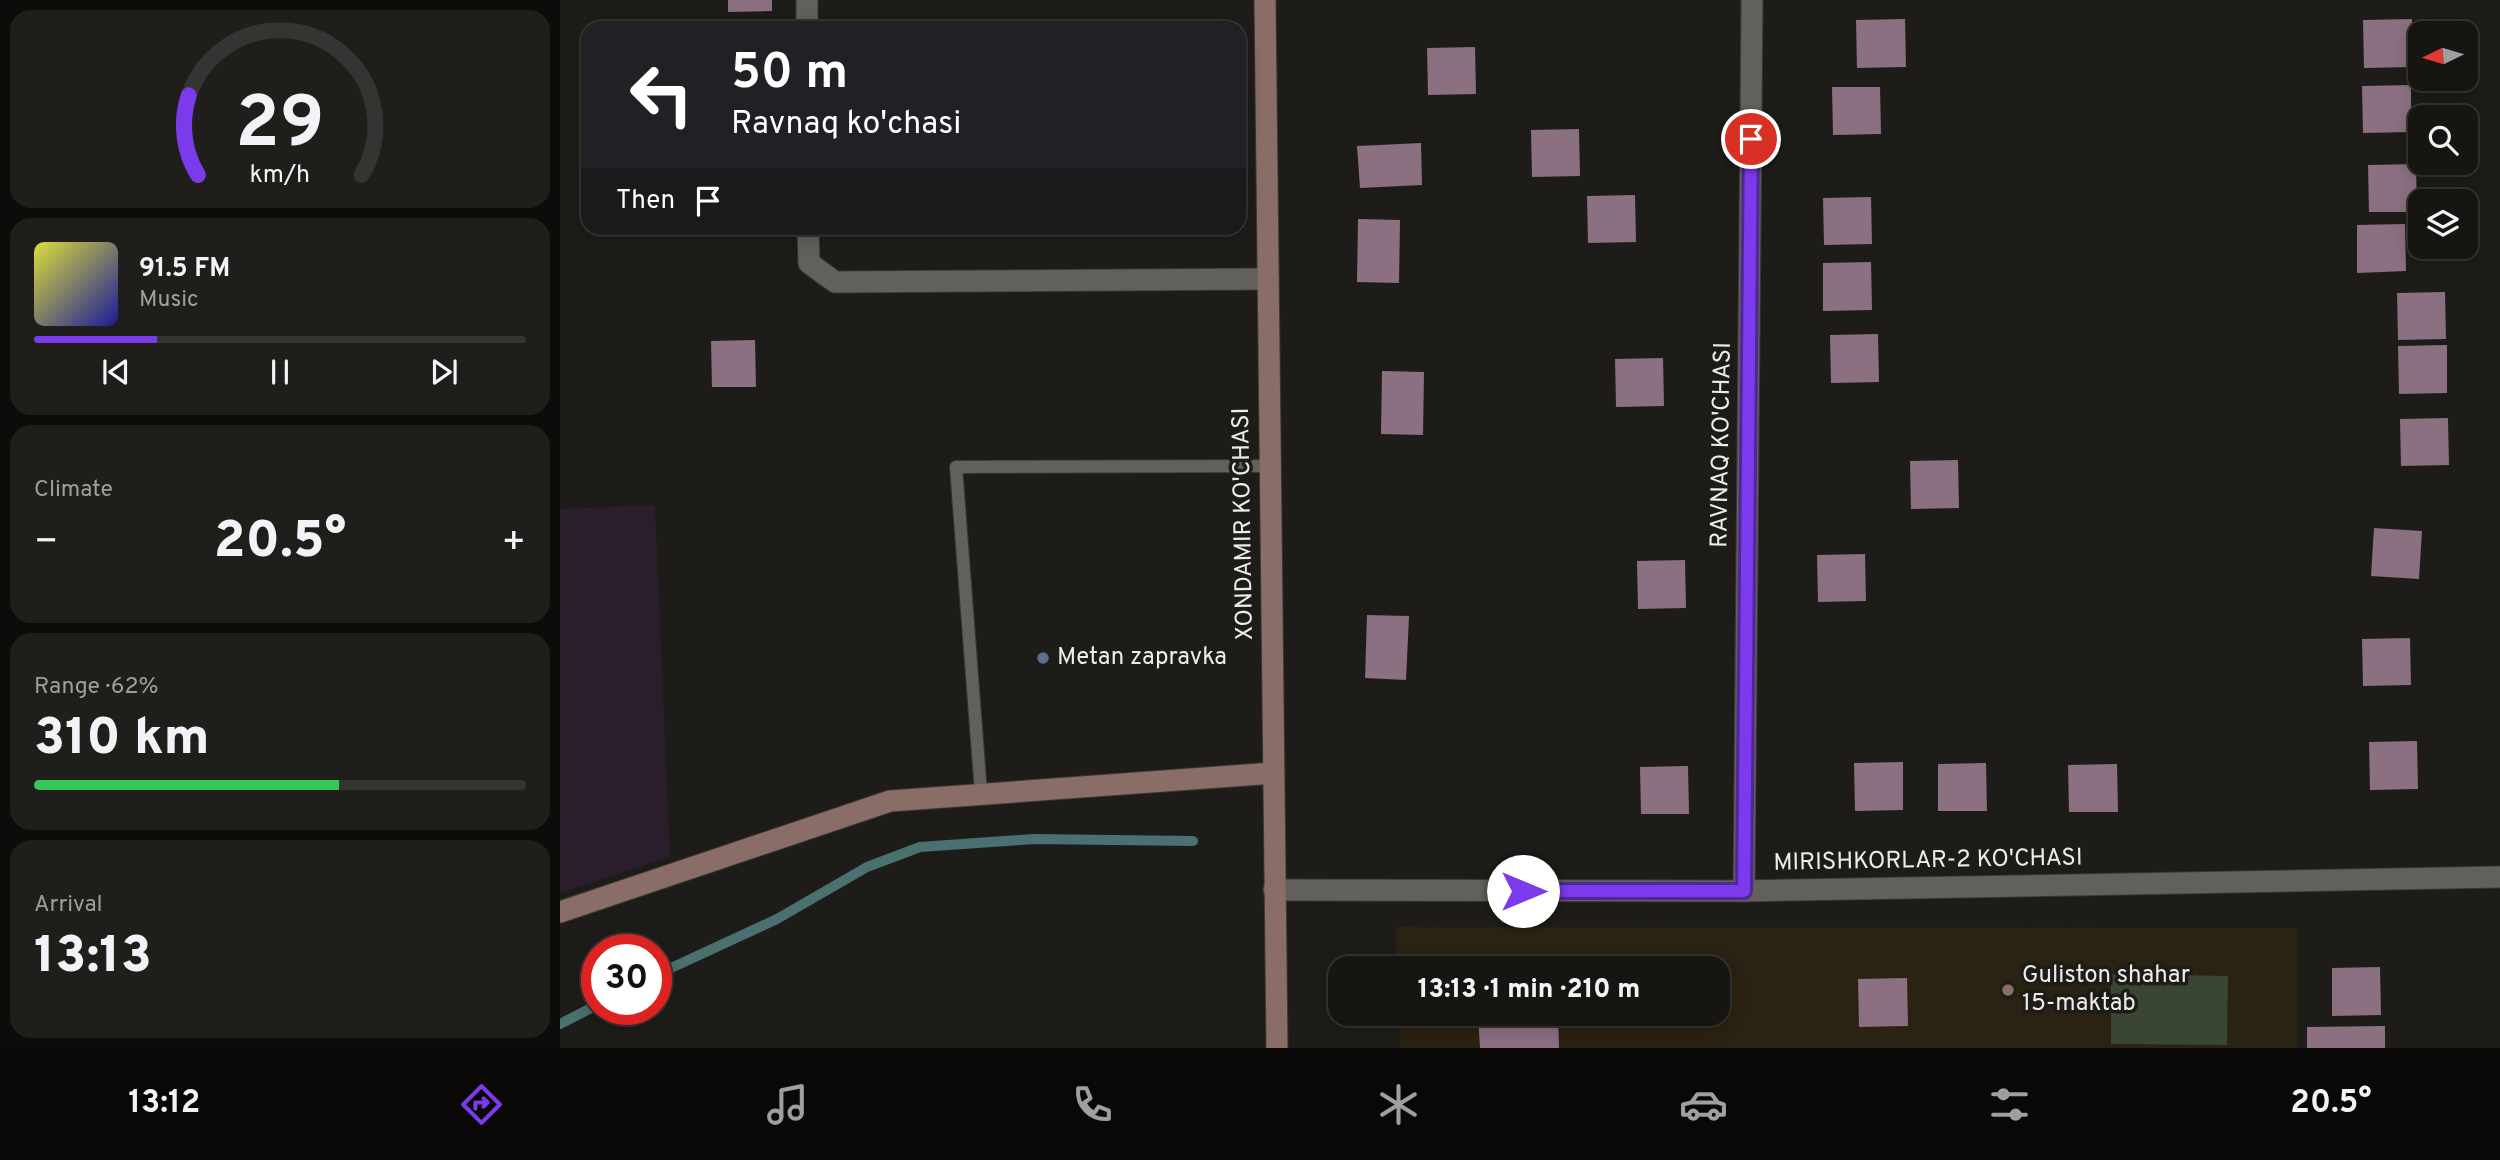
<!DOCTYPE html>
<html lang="en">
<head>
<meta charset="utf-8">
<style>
	body { margin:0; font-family:Overpass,sans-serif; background:#1f1e1b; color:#f1f3f6; height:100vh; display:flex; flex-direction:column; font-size:26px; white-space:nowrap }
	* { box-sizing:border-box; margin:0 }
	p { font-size:23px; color:#9e9f9f }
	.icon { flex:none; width:38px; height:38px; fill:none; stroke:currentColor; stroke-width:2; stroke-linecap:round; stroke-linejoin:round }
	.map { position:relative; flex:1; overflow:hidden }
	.details { display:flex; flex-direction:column; gap:10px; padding:10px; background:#0c0c0a; width:560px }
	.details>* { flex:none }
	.guide { position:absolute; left:21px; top:21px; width:665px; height:214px; border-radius:21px; box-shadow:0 4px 18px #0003,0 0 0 2px #353432; background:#202124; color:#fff; overflow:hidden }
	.needle { width:46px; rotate:265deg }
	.tools { position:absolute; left:1848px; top:21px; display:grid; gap:14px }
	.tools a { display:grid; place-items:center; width:70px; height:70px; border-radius:14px; background:#161512; box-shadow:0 4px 18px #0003,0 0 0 2px #353432; font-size:35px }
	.speed { position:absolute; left:21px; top:934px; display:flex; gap:14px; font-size:35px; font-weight:700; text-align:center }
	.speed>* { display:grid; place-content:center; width:91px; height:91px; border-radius:50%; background:#161512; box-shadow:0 4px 18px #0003,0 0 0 2px #353432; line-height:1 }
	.speed .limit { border:10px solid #d22; background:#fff; color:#111 }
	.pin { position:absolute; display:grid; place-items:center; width:60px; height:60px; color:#fff; margin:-30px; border:4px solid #fff; border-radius:50%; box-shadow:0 2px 7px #0007 }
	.me { position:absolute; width:77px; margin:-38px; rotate:90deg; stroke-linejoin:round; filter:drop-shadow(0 0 5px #0008) }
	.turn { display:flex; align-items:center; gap:24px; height:147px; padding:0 35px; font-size:32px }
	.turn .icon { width:91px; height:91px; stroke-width:2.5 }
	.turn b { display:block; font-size:49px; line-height:60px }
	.then { display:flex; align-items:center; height:66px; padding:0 35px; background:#0003; gap:14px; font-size:26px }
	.big { font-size:52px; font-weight:800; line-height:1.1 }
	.details .widget { flex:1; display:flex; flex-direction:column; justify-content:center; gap:10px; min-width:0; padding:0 24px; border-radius:21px; background:#1f1e1b }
	.details .dial { align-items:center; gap:0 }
	.dial svg { height:182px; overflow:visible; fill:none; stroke:#353432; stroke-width:7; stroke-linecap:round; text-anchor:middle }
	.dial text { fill:#f1f3f6; stroke:none }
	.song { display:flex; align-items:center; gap:21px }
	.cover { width:84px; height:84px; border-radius:10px; background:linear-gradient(135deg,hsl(60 70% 55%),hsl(240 70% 35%)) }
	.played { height:7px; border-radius:4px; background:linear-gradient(90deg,#7c3aed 25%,#353432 25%) }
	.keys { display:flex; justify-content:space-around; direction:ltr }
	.heat { display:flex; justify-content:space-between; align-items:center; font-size:38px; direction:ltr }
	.charge { height:10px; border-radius:5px; background:linear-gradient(90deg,#34c759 62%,#353432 0) }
	.trip { position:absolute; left:768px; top:956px; width:402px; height:70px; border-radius:21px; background:#161512; box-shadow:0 4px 18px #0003,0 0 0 2px #353432; font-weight:800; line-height:70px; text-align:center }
	.dock { display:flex; height:112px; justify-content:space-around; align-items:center; background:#090807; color:#9e9f9f }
	.dock .icon { width:49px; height:49px }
	.dock .current { color:#7c3aed }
	.dock b { font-size:32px; color:#f1f3f6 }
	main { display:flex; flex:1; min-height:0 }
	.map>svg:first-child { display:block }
	.industrial { fill:#2a1e2c }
	.education { fill:#2a2212 }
	.green { fill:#3b4533 }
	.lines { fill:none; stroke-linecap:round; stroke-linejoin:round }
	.stream { stroke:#4b7071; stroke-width:10 }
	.building { fill:#8b7082 }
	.lane-casing { stroke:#3a3936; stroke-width:14 }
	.street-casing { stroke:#3a3936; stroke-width:23 }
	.secondary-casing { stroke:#3a3936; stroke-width:23 }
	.lane { stroke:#62605b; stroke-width:12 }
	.street { stroke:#62605b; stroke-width:21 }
	.secondary { stroke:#8b6d67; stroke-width:21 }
	.route-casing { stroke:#51269a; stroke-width:18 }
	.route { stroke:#7c3aed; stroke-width:12 }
	.service-dot { fill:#5c6f8a; stroke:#1e1c18; stroke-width:2.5 }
	.education-dot { fill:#8d6e63; stroke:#1e1c18; stroke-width:2.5 }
	.labels { text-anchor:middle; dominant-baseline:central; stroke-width:7; stroke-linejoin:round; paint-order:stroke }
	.street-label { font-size:24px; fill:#edece9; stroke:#1e1c18 }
	.poi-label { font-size:24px; fill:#edece9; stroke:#1e1c18; text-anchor:start }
</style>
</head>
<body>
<main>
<section class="details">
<div class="widget dial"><svg viewBox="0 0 100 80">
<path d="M14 69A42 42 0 1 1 86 69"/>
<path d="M14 69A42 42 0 0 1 10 34" stroke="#7c3aed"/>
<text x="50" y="56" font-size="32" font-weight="700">29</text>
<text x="50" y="72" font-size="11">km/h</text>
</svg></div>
<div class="widget">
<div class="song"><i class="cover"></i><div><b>91.5 FM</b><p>Music</p></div></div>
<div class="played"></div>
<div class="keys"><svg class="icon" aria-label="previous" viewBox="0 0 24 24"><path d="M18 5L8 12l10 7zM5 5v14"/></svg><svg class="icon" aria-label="pause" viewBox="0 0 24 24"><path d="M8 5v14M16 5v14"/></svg><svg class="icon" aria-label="next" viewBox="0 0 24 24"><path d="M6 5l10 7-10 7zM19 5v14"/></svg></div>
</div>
<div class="widget"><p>Climate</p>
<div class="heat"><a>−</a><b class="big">20.5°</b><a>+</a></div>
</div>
<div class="widget"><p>Range · 62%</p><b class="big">310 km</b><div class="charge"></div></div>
<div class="widget"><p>Arrival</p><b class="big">13:13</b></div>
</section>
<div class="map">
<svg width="1940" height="1048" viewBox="0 0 1940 1048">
	<rect width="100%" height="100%" fill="#1e1c18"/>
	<path class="industrial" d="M95,505L110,857L0,893V509Z"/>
	<path class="education" d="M835,927L1738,928L1737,1048H840L838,1013H1158V968H837Z"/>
	<path class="green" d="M1551,974L1668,976L1667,1045L1551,1044Z"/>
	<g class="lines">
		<path class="stream" d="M96,975L217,919L307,867L360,847L474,839L633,841
			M0,1024L37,1005"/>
	</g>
	<path class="building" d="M168,0H212V11L168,12Z
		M1345,19L1346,67L1297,68L1296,20Z
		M1852,19L1853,67L1804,68L1803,20Z
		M915,47L916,94L868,95L867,48Z
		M1851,85V132L1803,133L1802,86Z
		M1272,87H1320L1321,134L1273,135Z
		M1019,129L1020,176L972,177L971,130Z
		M861,143L862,185L800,188L797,146Z
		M1856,164L1857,212H1809L1808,165Z
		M1075,195L1076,242L1028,243L1027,196Z
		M1311,197L1312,244L1264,245L1263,198Z
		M798,219L840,220L839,283L797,282Z
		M1845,224L1846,271L1797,273V225Z
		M1311,262L1312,310L1263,311V263Z
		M1885,292L1886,339L1838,340L1837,293Z
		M1318,334L1319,382L1271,383L1270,335Z
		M195,340L196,387H152L151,341Z
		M1887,345V393L1839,394L1838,346Z
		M1103,358L1104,406L1056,407L1055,359Z
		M822,371L864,372L863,435L821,434Z
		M1888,418L1889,465L1841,466L1840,419Z
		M1398,460L1399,508L1351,509L1350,461Z
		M1814,528L1862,531L1859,579L1811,576Z
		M1305,554L1306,601L1258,602L1257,555Z
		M1125,560L1126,608L1078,609L1077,561Z
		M807,615L849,616L846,680L805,678Z
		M1850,638L1851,685L1803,686L1802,639Z
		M1857,741L1858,789L1810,790L1809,742Z
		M1343,762V810L1295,811L1294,763Z
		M1426,763L1427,811H1378V764Z
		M1557,764L1558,812H1509L1508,765Z
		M1128,766L1129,814H1081L1080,767Z
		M1820,967L1821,1015L1772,1016V968Z
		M1347,978L1348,1026L1299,1027L1298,979Z
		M918,1013H998L999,1048H920Z
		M1825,1026V1048H1747V1027Z"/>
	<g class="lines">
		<g class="lane-casing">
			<path id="lane" d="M421,793L396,467L709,466"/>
		</g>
		<g class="street-casing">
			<path id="street" d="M247,0V28
				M248,228L249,263L275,282L708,279
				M714,890L1184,891L1940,877
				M1184,891L1192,0"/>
		</g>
		<g class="secondary-casing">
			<path id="secondary" d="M705,0L717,1048
				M0,912L330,801L714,773"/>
		</g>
		<use href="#lane" class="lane"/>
		<use href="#street" class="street"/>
		<use href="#secondary" class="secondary"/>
	</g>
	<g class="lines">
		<g class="route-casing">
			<path id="route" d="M963,891H1184L1191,139"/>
		</g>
		<use href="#route" class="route"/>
	</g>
	<circle class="service-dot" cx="483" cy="658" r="7"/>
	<circle class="education-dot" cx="1448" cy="990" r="7"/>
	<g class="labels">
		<g class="street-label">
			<text transform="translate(1162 445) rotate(-89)">RAVNAQ KO'CHASI</text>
			<text transform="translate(684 524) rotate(-91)">XONDAMIR KO'CHASI</text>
			<text transform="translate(1368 861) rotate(-1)">MIRISHKORLAR-2 KO'CHASI</text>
		</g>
		<g class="poi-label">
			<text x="497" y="658">Metan zapravka</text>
			<text x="1462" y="976">Guliston shahar<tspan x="1462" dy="28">15-maktab</tspan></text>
		</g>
	</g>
</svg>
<div class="tools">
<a><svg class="needle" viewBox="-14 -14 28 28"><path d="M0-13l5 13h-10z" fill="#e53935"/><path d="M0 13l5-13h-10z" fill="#9e9f9f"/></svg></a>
<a><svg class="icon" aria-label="search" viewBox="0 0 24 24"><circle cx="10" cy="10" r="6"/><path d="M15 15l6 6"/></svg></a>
<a><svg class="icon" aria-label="layers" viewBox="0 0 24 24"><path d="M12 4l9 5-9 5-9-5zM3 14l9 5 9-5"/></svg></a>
</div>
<div class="speed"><div class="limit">30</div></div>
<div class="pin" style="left:1191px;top:139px;background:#d93025"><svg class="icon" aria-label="arrive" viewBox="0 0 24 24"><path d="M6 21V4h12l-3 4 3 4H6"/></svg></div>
<svg class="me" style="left:963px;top:891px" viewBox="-20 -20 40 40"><circle r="19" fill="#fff"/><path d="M0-13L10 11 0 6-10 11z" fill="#7c3aed"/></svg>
<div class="trip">13:13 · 1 min · 210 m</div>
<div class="guide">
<div class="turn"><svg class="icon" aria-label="left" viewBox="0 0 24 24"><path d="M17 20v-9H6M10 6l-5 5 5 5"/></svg><div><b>50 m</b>Ravnaq ko'chasi</div></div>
<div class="then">Then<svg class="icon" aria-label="arrive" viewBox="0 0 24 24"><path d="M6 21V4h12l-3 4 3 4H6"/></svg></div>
</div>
</div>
</main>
<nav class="dock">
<b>13:12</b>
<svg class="icon current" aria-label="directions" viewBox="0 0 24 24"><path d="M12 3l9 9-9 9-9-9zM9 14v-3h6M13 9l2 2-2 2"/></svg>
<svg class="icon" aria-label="music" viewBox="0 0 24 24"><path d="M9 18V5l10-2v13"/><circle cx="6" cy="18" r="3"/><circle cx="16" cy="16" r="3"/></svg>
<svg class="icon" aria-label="phone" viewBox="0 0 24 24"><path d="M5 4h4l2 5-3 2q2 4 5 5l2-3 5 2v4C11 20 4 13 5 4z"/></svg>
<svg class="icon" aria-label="climate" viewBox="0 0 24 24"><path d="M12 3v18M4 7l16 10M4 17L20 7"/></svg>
<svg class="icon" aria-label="car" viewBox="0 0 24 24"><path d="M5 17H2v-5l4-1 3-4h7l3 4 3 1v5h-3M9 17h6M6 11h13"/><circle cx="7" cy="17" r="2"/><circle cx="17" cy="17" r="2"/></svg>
<svg class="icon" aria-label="filters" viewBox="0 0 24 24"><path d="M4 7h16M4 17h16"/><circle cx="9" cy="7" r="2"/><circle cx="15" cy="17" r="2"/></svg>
<b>20.5°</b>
</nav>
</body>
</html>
